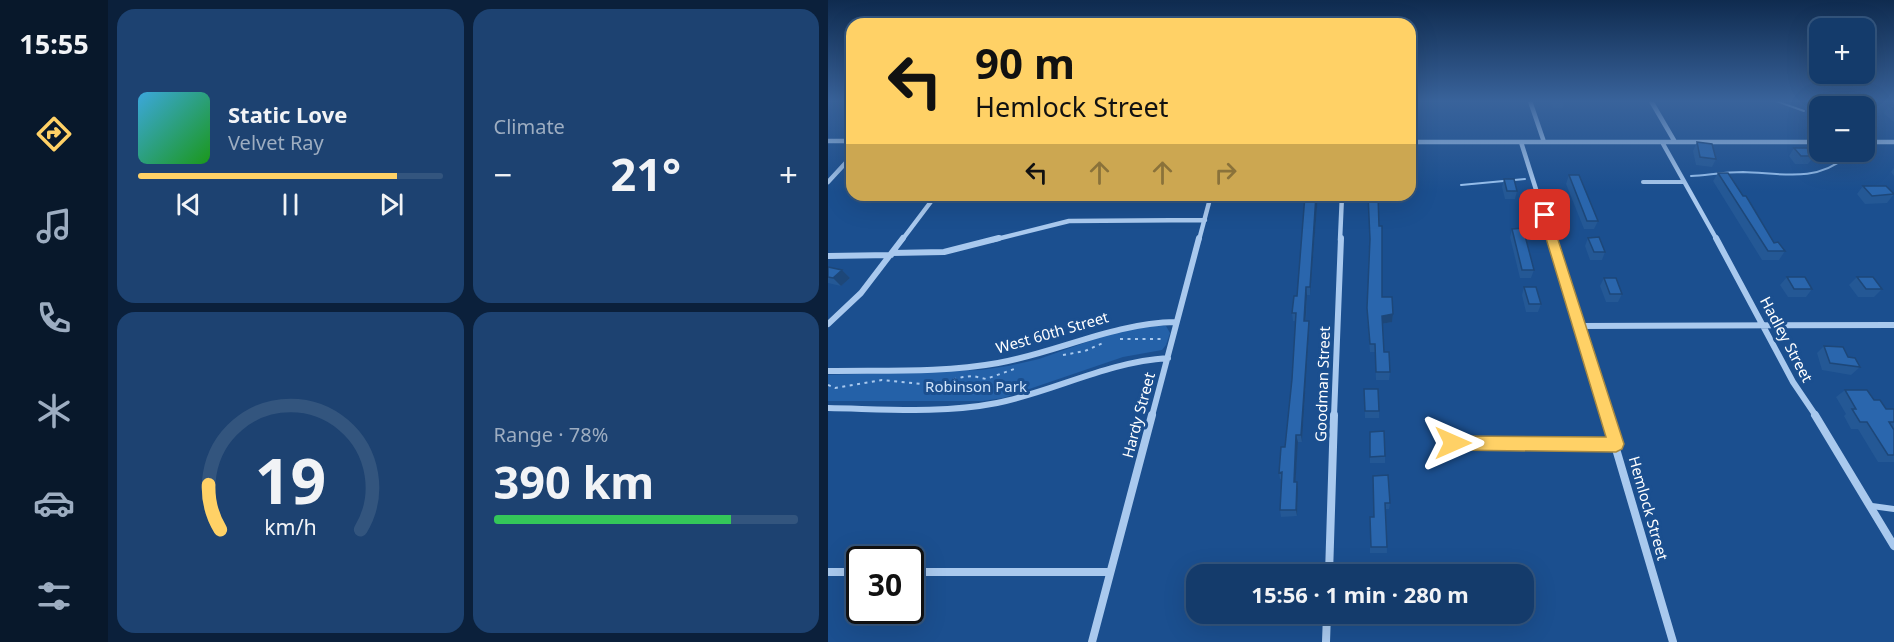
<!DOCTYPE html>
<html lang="en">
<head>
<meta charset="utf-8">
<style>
	body { margin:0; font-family:"Noto Sans",sans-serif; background:#1d4271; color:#f1f3f6; height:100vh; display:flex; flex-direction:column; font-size:22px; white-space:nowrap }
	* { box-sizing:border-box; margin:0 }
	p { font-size:20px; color:#9dadc1 }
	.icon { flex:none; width:33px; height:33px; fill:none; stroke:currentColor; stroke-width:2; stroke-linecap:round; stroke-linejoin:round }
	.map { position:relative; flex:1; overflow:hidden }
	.details { display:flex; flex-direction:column; gap:9px; padding:9px; background:#0b203b; width:720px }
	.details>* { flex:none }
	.guide { position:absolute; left:18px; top:18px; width:570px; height:183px; border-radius:18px; box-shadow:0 6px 24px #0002,0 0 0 2px #33557e; background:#ffd166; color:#111; overflow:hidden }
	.controls { position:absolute; left:981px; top:18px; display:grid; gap:12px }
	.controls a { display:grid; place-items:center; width:66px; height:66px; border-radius:12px; background:#143b6b; box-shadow:0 6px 24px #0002,0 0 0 2px #33557e; font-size:30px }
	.speed { position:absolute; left:18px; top:546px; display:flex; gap:12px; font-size:30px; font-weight:700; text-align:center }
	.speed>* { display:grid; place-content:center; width:78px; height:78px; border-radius:50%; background:#143b6b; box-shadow:0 6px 24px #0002,0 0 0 2px #33557e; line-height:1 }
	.speed .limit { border:3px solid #111; border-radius:9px; background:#fff; color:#111 }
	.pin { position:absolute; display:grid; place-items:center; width:51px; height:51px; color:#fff; margin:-26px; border-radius:12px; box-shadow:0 3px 9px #0006 }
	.me { position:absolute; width:66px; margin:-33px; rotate:90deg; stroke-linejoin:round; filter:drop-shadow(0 0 4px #0008) }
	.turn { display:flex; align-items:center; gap:21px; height:126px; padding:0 30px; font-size:27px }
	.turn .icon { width:78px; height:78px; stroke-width:2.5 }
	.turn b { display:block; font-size:42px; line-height:51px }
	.lanes { display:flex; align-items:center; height:57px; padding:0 30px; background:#0003; justify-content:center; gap:30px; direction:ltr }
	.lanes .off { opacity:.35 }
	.big { font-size:45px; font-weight:700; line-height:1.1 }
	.details .card { flex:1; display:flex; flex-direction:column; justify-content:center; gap:9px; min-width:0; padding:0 21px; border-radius:18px; background:#1d4271 }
	.details .dial { align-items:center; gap:0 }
	.dial svg { height:156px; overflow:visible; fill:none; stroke:#33557e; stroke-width:7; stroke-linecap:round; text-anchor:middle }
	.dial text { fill:#f1f3f6; stroke:none }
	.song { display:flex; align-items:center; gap:18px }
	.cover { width:72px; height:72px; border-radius:9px; background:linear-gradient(135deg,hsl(200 70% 55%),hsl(120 70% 35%)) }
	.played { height:6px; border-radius:3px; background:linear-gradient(90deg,#ffd166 85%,#33557e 85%) }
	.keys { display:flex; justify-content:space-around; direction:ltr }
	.heat { display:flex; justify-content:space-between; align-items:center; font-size:33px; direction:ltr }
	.charge { height:9px; border-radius:4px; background:linear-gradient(90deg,#34c759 78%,#33557e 0) }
	.details .tiles { flex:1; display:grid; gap:9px; grid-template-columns:repeat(2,1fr) }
	.trip { position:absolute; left:358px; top:564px; width:348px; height:60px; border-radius:18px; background:#143b6b; box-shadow:0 6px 24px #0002,0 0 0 2px #33557e; font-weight:700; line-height:60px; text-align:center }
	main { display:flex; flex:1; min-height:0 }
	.tab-bar { display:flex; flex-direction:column; width:108px; justify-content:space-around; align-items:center; background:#08182b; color:#9dadc1 }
	.tab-bar .icon { width:42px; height:42px }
	.tab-bar .selected { color:#ffd166 }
	.tab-bar b { font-size:27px; color:#f1f3f6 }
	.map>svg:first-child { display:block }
	.green { fill:#2461a8 }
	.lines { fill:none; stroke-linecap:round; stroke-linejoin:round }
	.stream { stroke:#9cc4f0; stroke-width:2 }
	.path { stroke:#a9c9ee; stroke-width:2; stroke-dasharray:3 4.5; stroke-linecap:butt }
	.service-far1 { stroke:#a9c9ee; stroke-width:4 }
	.service { stroke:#a9c9ee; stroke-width:6 }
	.minor-far2 { stroke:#a9c9ee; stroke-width:4.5 }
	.minor-far1 { stroke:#a9c9ee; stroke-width:6 }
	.minor { stroke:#a9c9ee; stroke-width:8 }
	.wall { fill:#245895 }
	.shaded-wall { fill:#1d4779 }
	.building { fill:#2a66ad; stroke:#1d4779; stroke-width:1.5 }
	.route { fill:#ffd166; stroke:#a68842; stroke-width:1.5 }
	.labels { text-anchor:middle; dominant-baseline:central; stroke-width:6; stroke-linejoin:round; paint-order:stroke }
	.street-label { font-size:15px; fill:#fff; stroke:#1b4f8f }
	.park-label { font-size:15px; fill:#cfe3fa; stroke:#1b4f8f }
</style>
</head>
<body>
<main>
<nav class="tab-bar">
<b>15:55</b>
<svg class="icon selected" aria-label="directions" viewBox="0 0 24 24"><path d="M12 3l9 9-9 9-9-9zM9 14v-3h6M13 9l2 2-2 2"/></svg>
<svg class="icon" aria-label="music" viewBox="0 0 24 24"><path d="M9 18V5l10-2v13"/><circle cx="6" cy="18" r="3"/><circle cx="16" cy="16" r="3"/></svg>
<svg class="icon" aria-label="phone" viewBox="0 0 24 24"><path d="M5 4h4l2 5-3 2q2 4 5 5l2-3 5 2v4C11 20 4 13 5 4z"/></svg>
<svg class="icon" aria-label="climate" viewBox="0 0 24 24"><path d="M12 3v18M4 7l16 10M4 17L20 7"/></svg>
<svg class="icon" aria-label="car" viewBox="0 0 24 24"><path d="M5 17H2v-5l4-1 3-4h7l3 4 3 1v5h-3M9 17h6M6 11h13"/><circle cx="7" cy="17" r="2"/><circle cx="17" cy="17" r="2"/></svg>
<svg class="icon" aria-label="filters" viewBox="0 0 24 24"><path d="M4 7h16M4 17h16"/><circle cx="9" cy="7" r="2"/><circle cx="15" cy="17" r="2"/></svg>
</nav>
<section class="details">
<div class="tiles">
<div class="card">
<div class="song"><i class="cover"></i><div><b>Static Love</b><p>Velvet Ray</p></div></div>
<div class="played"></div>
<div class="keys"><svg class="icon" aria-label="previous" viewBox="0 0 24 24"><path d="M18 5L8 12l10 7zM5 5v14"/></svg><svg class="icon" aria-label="pause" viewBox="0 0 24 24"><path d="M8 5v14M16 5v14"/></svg><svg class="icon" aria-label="next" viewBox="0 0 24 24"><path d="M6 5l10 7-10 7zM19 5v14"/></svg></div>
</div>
<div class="card"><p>Climate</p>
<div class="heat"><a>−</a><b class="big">21°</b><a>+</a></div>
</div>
<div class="card dial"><svg viewBox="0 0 100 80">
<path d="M14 69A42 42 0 1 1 86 69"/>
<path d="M14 69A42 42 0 0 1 8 46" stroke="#ffd166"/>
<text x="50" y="56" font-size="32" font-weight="700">19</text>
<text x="50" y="72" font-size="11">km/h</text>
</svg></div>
<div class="card"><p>Range · 78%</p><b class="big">390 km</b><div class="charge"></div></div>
</div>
</section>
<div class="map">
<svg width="1066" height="642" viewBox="0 0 1066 642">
	<rect width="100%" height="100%" fill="#1b4f8f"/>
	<path class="green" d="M331,325L338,326L342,333L338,345L334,350L295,357L175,398L155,401H0V375L153,370L180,366L211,359L284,333Z"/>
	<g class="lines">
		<path class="stream" d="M948,101L976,111
			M863,176C880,175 897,172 915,172C952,173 987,183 1018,157
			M633,185L697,179"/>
		<path class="path" d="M292,339H337
			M235,355L257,351L275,343
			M0,385L7,388L54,380L104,385L135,377L145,376L158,379L189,368"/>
		<path class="service-far1" d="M815,182H856"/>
		<path class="service" d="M1044,506L1066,509"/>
		<path class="minor-far2" d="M702,101L716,142
			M823,101L847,142
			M987,101L992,107
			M0,141H24
			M582,142H992
			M693,142L724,240
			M834,142L889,240
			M1036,142H1066
			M0,182L24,156
			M74,240L108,195
			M165,240L241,221L377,220
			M371,240L383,195
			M512,240L514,195"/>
		<path class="minor-far1" d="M724,238L779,416
			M888,238L965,382L988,416
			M64,253L116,252L171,238
			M0,256L63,255
			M0,324L33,293L75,238
			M752,326L1066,325
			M0,371C56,370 114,373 170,363C231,352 285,323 348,322
			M0,408C56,409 113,414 169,403C227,391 279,362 340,358
			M324,416L371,238
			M506,416L513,238"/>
		<path class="minor" d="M778,415L845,642
			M987,415L1066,546
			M625,443L788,444
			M0,572H32
			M82,572H281
			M501,574L506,415
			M264,642L324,415
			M498,642L499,614"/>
	</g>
	<path class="wall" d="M722,101H736L735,108H725Z
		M1061,105H1066V122L1055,113Z
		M869,142L888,159L884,167L868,165L865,151Z
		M966,148L986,156L980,164H967L961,156Z
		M1066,168V176L1063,172Z
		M890,173L915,196L946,243L957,251L951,260H934L885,181Z
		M741,175L770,221L766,229H756L738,184Z
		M676,179L689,191L687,199H677L674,187Z
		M1035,186L1066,194L1059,203L1037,204L1029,194Z
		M477,195H490L482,295H479L478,321L481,329L474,442H470L467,482L470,489L469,516L453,517L452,510L454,479H452L451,473L457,447L464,379L468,321H465L464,313L469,296Z
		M551,226L554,297L565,314L564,322L554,324L556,352L562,372L561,380H548L547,352H542L539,316L541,245Z
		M684,229L706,270L703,278H692L682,237Z
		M760,238L777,252L774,260H762L757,246Z
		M0,267L14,270L22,278L13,286L0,283Z
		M959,277L984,289L978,297H960L952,285Z
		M1029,277L1054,289L1046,297H1030L1021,285Z
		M776,278L794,294L790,302H778L772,286Z
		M696,287L713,304L710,312H698L694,295Z
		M996,346L1020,357L1032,367L1023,375L994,370L989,353Z
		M536,389L551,411V418H537Z
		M1017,390L1046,400L1058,409H1066V428H1065L1066,430V462H1050L1030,429H1023L1016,416L1018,414L1008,397Z
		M542,432L557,456V463H542Z
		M545,482L562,503L561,509H558L559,553H542V517H546Z"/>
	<path class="shaded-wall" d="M488,195H490L482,295V287Z
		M14,270L22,278L13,286L5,278Z
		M478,287L479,295L477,329L476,321Z
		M565,314L564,322L553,324L554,316Z
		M481,321V329L474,442L473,435Z
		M468,435L470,442L467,489L466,482Z
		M469,482L470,489L469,516L468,510Z"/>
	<path class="building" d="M1061,105H1066V110Z
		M869,142L884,144L888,159L872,157Z
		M966,148H979L986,156H973Z
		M890,173H900L915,196H918L924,206L946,243L950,242L957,251H940Z
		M741,175H751L770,221H759Z
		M676,179H686L689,191H679Z
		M1035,186H1058L1066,194L1044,196Z
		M477,195H488L482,287H478L476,321H481L473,435H468L466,482H469L468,510H452L454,472L451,473L453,447H457L464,379L468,313H464L466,296H469Z
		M540,195H550L551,226H554V297H564L565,314L554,316L556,352H561L562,372H548L547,344H542L539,308L542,239Z
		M695,228L706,270H694L684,229Z
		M771,237L777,252H766L760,238Z
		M0,267L14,270L5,278L0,277Z
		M959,277H977L984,289H966Z
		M1029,277H1045L1054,289H1038Z
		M776,278H788L794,294H782Z
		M696,287H708L713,304H701Z
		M996,346L1015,347L1020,357L1027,358L1032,367L1002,363Z
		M536,389H550L551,411H537Z
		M1017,390H1039L1046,400H1052L1058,409H1066V422H1061L1066,430V455H1060L1039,422H1032L1024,409H1028Z
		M556,431L557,456L542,457V432Z
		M560,475L562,503H557L559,547H543L542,517H546L545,476Z"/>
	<linearGradient id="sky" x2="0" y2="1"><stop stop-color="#0f2b4f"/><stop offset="0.53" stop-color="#39639b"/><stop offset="1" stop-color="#39639b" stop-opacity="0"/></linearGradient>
	<rect width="1066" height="191" fill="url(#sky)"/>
	<path class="route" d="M717,211L722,215L796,444L794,449L788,452L625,450L619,448L617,443L619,438L625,436L778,437L711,215Z"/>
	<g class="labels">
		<g class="street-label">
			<text transform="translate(224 332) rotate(-16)">West 60th Street</text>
			<text transform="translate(959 339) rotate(62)">Hadley Street</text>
			<text transform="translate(494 384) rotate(-88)">Goodman Street</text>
			<text transform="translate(310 415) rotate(-75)">Hardy Street</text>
			<text transform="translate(821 508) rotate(74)">Hemlock Street</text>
		</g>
		<g class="park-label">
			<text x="148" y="386">Robinson Park</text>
		</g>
	</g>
</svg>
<div class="controls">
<a>+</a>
<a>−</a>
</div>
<div class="speed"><div class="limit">30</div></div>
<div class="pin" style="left:717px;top:215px;background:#d93025"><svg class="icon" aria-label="arrive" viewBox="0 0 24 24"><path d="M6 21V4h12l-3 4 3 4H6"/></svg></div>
<svg class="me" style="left:625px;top:443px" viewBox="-20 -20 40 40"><path d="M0-17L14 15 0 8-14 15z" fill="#ffd166" stroke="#fff" stroke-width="4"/></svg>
<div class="trip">15:56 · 1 min · 280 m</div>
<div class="guide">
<div class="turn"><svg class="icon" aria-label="left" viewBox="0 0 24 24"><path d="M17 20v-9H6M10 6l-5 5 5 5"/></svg><div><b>90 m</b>Hemlock Street</div></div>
<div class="lanes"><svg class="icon" aria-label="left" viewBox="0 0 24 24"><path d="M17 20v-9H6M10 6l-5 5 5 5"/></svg><svg class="icon off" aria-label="ahead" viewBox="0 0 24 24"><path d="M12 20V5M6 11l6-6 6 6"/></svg><svg class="icon off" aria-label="ahead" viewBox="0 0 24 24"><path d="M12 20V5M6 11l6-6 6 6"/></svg><svg class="icon off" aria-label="right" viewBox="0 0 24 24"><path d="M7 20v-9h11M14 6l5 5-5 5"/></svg></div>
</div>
</div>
</main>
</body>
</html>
